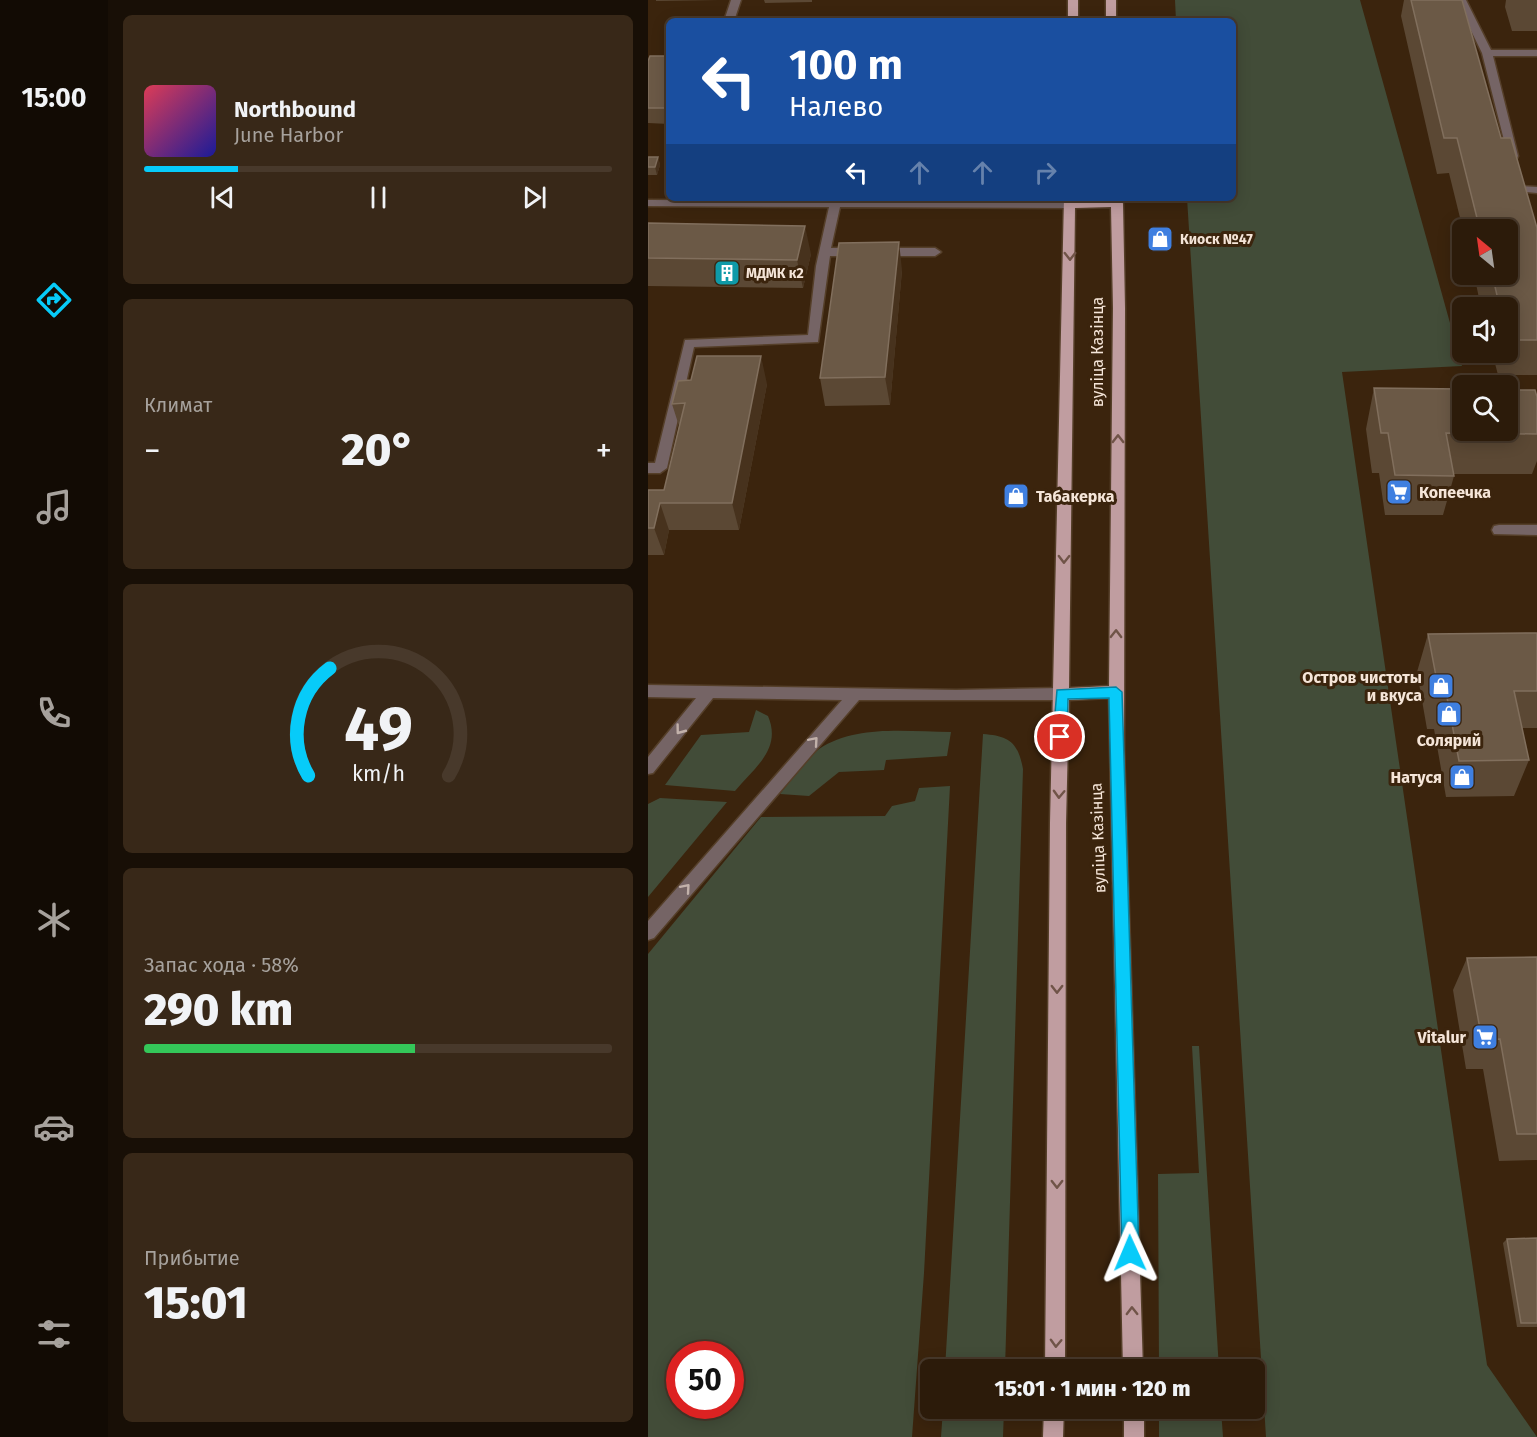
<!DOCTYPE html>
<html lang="ru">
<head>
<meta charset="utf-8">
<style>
	body { margin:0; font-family:"Fira Sans",sans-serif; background:#382818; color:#f1f3f6; height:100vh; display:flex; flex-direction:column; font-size:22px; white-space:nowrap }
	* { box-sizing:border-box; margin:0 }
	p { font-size:20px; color:#a6a19c }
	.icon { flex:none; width:33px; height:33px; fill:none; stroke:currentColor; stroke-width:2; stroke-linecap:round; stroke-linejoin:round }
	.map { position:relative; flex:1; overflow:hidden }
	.side { display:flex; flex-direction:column; gap:15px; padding:15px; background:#180f06; width:540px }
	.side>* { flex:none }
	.hud { position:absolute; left:18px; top:18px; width:570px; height:183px; border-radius:9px; box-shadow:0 3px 15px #0003,0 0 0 2px #48392b; background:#1a4fa0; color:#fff; overflow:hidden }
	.needle { width:39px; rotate:331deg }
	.fabs { position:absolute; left:804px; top:219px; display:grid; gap:12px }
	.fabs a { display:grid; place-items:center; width:66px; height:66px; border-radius:9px; background:#2c1b0a; box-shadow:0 3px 15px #0003,0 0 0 2px #48392b; font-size:30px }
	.speed { position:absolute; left:18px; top:1341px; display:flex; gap:12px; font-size:30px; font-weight:700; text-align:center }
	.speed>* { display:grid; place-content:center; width:78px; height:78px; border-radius:50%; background:#2c1b0a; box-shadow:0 3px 15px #0003,0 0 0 2px #48392b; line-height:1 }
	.speed .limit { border:9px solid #d22; background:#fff; color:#111 }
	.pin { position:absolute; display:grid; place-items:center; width:51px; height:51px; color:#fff; margin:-26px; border:3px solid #fff; border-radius:50%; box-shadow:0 2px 6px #0007 }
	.me { position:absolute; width:66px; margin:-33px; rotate:359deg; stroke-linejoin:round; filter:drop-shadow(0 0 4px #0008) }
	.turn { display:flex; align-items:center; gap:21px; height:126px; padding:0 24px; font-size:27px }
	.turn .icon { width:78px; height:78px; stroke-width:2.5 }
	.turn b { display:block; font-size:42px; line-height:51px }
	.lanes { display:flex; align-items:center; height:57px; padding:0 24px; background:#0003; justify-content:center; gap:30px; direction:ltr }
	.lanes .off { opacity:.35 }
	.big { font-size:45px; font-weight:800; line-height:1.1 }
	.side .tile { flex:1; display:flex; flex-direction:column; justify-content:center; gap:9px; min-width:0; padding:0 21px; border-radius:9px; background:#382818 }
	.side .dial { align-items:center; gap:0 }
	.dial svg { height:156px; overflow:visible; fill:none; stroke:#48392b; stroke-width:7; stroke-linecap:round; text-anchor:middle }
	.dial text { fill:#f1f3f6; stroke:none }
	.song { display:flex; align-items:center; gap:18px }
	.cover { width:72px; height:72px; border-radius:9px; background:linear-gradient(135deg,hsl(350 70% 55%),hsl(240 70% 35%)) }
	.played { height:6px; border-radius:3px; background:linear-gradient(90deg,#07cbf9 20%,#48392b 20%) }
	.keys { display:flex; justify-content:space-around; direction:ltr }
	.heat { display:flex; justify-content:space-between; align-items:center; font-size:33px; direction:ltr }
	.charge { height:9px; border-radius:4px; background:linear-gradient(90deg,#34c759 58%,#48392b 0) }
	.trip { position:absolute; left:272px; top:1359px; width:345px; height:60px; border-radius:9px; background:#2c1b0a; box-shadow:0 3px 15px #0003,0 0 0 2px #48392b; font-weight:800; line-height:60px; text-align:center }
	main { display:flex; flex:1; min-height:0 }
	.menu { display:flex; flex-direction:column; width:108px; justify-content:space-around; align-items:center; background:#120b04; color:#a6a19c }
	.menu .icon { width:42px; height:42px }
	.menu .current { color:#07cbf9 }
	.menu b { font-size:27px; color:#f1f3f6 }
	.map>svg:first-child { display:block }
	.green { fill:#424c38; fill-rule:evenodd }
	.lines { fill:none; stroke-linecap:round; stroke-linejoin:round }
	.minor-casing { stroke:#553f29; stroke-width:3 }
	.major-casing { stroke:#553f29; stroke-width:3 }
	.minor { fill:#756465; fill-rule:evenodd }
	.major { fill:#c09da0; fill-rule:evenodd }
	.wall { fill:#5b4834 }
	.shaded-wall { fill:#47321d }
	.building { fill:#6b5946; stroke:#816f5d; stroke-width:1.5 }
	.oneway { stroke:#705448 }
	.oneway2 { stroke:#c2b1aa }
	.route { fill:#07cbf9; stroke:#0584a2; stroke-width:1.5 }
	.labels { text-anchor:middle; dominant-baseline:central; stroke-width:6; stroke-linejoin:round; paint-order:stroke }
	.far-poi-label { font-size:14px; font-weight:bold; fill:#f5e5d8; stroke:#3b240d; text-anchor:start }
	.street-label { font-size:16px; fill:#f5e5d8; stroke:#3b240d }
	.poi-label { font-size:16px; font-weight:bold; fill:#f5e5d8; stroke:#3b240d; text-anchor:end }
</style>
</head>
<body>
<main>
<nav class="menu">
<b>15:00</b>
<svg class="icon current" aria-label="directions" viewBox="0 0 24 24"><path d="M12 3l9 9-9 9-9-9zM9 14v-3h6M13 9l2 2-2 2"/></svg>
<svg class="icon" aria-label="music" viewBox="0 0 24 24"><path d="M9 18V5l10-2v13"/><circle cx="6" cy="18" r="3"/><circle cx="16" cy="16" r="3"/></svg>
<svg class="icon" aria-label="phone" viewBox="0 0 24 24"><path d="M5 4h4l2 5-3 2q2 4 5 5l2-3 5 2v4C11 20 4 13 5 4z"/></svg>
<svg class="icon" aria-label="climate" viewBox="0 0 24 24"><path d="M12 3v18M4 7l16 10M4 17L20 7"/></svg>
<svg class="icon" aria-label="car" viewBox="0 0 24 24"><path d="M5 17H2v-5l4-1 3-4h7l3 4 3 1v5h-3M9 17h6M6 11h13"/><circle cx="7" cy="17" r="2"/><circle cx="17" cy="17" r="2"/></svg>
<svg class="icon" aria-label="filters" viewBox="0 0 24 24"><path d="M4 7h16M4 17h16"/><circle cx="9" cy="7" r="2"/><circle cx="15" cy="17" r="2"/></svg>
</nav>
<section class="side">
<div class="tile">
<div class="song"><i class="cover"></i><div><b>Northbound</b><p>June Harbor</p></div></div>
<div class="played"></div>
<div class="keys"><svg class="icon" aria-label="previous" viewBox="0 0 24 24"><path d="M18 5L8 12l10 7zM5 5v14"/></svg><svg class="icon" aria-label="pause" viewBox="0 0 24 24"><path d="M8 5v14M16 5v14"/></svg><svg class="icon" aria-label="next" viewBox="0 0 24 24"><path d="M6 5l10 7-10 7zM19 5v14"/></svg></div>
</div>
<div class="tile"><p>Климат</p>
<div class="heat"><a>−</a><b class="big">20°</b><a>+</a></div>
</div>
<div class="tile dial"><svg viewBox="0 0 100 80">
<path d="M14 69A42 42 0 1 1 86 69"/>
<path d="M14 69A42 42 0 0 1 25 14" stroke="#07cbf9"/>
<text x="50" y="56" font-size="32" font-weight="700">49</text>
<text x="50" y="72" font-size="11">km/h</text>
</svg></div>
<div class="tile"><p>Запас хода · 58%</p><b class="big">290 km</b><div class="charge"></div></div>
<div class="tile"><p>Прибытие</p><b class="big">15:01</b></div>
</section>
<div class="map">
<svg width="889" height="1437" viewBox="0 0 889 1437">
	<rect width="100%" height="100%" fill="#3b240d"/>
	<path class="green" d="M527,0H712L814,366L694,372L839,1365L889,1437H618L539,198H585V21H528Z
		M108,710L120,716C134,749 107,767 87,791L17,785L53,735L101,732Z
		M303,732L299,756L238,760L236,770L191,772L161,796L132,794C143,781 158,758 171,749C208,724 261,732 303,732Z
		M335,734C361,736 370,742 375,769L357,1369H297Z
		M302,786L276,1273L264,1437H0V954L113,817L237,816L244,806L267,801L271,788ZM82,1354V1406H32V1354Z
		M12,798L79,802L0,897V804Z
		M544,1046H551L571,1369H511L510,1174L551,1173Z
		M295,1409H356L355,1437H293Z
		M511,1409H573L575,1437H511Z"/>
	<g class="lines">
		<g class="minor-casing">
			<path id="minor" d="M83,0H93L86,21H76Z
				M808,0H818L843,50H889V56H845L870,156L869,158H861L860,156L834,53Z
				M874,186L889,187V193L870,191L868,189Z
				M0,200L422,202L428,205L422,208L192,207L183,248H287L293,252L287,256H182L170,342L46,347L19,468L12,473H0V463H7L37,340L160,335L168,266L181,207L0,206Z
				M851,525H889V535L846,534L844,530L846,526Z
				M0,685L308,690L414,688L419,690L421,694L419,698L414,700H211L6,938L0,940V921L194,700L65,698L5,773L0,774V757L48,698L0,697Z"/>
		</g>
		<g class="major-casing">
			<path id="major" d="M420,0H430V21H420Z
				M458,0H468V21H458Z
				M416,198H428L427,202L463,201L462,198H474L475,204L477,308L476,750L495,1370H475L461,698L421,700L418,823L417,1370H397L402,823ZM463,207L465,308L461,686L421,688L427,208Z
				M396,1408H416L415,1437H395Z
				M476,1408H496V1437H476Z"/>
		</g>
		<use href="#minor" class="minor"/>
		<use href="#major" class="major"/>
	</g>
	<path class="wall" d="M8,0H71L8,1Z
		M116,0H164V2L117,3Z
		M756,0H814L853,138L889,228V375H850L844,352H860V308H833L826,274H860V230H815L801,173L789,174L753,16Z
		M858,0H889V31H864L857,7Z
		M21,56V124L0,123V61Z
		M0,157H10L12,165L9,175H0Z
		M0,223L163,254L155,288L0,286Z
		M254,270L242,405L177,406L172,378Z
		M119,384L91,530H21L16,555H0V490H16L31,426L24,404Z
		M726,388L889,397V461L884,474H805L806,476L795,515H737L731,473H724L718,429Z
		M889,633V728H874L881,760L866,796L798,797L786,729H779L769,672L780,634Z
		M889,957V1160L851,1161L835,1069H818L805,990L819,958Z
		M889,1238V1327H869L855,1243L859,1239Z"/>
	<path class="shaded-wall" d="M10,157L12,165L9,175L7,167Z
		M157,226L163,254L155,288L149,260Z
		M251,242L254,270L242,405L237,377Z
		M113,356L119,384L91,530L84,503Z
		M12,503L21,530L16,555L6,528Z"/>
	<path class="building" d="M763,0H814L853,138H863L889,228V340H860V308H852L844,274H860V230H832L809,138H796Z
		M2,56H21V108H0V61Z
		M0,157H10L7,167H0Z
		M0,223L157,226L149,260L0,258Z
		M251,242L237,377L172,378L191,243Z
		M49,356H113L84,503H12L6,528H0V490H16L37,403L24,404L30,381L43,380Z
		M726,388L814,389V430H860V390H887L889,397V434L798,433L806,476L747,475L740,433H733Z
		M889,633V691H866L881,760L811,761L798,692H791L780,634Z
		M889,957V1134H869L852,1039L834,1040L819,958Z
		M889,1238V1323H873L859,1239Z"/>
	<defs><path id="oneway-chevron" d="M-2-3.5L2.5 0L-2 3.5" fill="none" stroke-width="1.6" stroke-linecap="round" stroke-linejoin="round" transform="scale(1.5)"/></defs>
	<g class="oneway">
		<use href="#oneway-chevron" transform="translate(422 256) rotate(90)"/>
		<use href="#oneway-chevron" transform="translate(470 439) rotate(-90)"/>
		<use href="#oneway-chevron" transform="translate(416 559) rotate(91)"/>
		<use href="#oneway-chevron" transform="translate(468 634) rotate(-89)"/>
		<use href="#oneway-chevron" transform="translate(411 794) rotate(92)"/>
		<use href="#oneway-chevron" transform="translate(409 989) rotate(90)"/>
		<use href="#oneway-chevron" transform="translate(409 1184) rotate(90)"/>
		<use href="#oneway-chevron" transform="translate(484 1311) rotate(-91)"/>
		<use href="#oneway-chevron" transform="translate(408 1343) rotate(92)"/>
	</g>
	<g class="oneway2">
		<use href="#oneway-chevron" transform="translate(32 730) rotate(127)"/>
		<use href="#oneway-chevron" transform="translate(166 741) rotate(-49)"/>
		<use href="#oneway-chevron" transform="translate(38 888) rotate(-49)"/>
	</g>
	<path class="route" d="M468,687L474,692L491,1253L489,1259L482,1262L476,1259L474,1253L461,698L420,699L419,737L417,741H407L405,737L409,690Z"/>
	<defs>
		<g id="shop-square" transform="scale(1.35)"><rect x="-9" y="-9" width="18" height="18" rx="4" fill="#3f7fe0" stroke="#3b240d"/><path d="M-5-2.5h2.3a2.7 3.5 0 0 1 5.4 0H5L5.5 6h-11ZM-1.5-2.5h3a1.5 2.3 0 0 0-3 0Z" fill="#fff"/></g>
		<g id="building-square" transform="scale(1.35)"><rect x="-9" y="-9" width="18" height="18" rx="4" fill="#0f9aa8" stroke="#3b240d"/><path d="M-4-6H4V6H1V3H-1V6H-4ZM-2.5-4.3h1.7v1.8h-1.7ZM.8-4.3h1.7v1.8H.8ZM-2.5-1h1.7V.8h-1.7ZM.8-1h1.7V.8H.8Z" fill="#fff"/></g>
		<g id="supermarket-square" transform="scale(1.35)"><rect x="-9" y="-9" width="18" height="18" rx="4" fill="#3f7fe0" stroke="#3b240d"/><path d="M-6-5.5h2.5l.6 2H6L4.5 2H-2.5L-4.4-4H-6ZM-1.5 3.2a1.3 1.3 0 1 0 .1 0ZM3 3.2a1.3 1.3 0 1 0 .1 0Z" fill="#fff"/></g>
	</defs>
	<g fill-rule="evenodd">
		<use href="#shop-square" x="512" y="239"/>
		<use href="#building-square" x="79" y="273"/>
		<use href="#supermarket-square" x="751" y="492"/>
		<use href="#shop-square" x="368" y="496"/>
		<use href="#shop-square" x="793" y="686"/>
		<use href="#shop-square" x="801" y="714"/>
		<use href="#shop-square" x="814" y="777"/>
		<use href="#supermarket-square" x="837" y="1037"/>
	</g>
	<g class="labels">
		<g class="far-poi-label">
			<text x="532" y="239">Киоск №47</text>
			<text x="98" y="273">МДМК к2</text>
		</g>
		<g class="street-label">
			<text transform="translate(449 352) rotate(-90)">вуліца Казінца</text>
			<text transform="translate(450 838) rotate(-92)">вуліца Казінца</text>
		</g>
		<g class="poi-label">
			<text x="771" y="492" text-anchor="start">Копеечка</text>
			<text x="388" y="496" text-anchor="start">Табакерка</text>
			<text x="774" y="677">Остров чистоты<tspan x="774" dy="18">и вкуса</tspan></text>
			<text x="801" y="740" text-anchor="middle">Солярий</text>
			<text x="794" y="777">Натуся</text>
			<text x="818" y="1037">Vitalur</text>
		</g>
	</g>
</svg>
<div class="fabs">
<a><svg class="needle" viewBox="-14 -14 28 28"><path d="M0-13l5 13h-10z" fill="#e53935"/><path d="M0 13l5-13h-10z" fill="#a6a19c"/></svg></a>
<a><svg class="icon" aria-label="sound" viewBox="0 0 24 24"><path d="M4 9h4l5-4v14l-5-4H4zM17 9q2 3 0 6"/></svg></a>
<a><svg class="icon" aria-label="search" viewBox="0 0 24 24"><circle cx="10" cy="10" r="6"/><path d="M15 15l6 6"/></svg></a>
</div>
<div class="speed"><div class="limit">50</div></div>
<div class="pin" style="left:412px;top:737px;background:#d93025"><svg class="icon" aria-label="arrive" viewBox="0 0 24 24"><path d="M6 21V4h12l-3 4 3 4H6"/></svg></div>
<svg class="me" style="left:482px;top:1253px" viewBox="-20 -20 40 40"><path d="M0-17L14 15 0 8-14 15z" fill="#07cbf9" stroke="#fff" stroke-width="4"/></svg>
<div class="trip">15:01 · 1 мин · 120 m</div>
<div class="hud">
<div class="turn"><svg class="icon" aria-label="left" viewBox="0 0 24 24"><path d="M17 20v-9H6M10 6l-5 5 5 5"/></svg><div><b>100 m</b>Налево</div></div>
<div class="lanes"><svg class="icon" aria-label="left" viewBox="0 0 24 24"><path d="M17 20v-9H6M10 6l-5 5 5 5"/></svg><svg class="icon off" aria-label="ahead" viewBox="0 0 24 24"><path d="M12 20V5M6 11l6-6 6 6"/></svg><svg class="icon off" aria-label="ahead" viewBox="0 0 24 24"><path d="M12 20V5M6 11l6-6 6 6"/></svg><svg class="icon off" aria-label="right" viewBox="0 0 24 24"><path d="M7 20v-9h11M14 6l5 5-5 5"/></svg></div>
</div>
</div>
</main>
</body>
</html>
